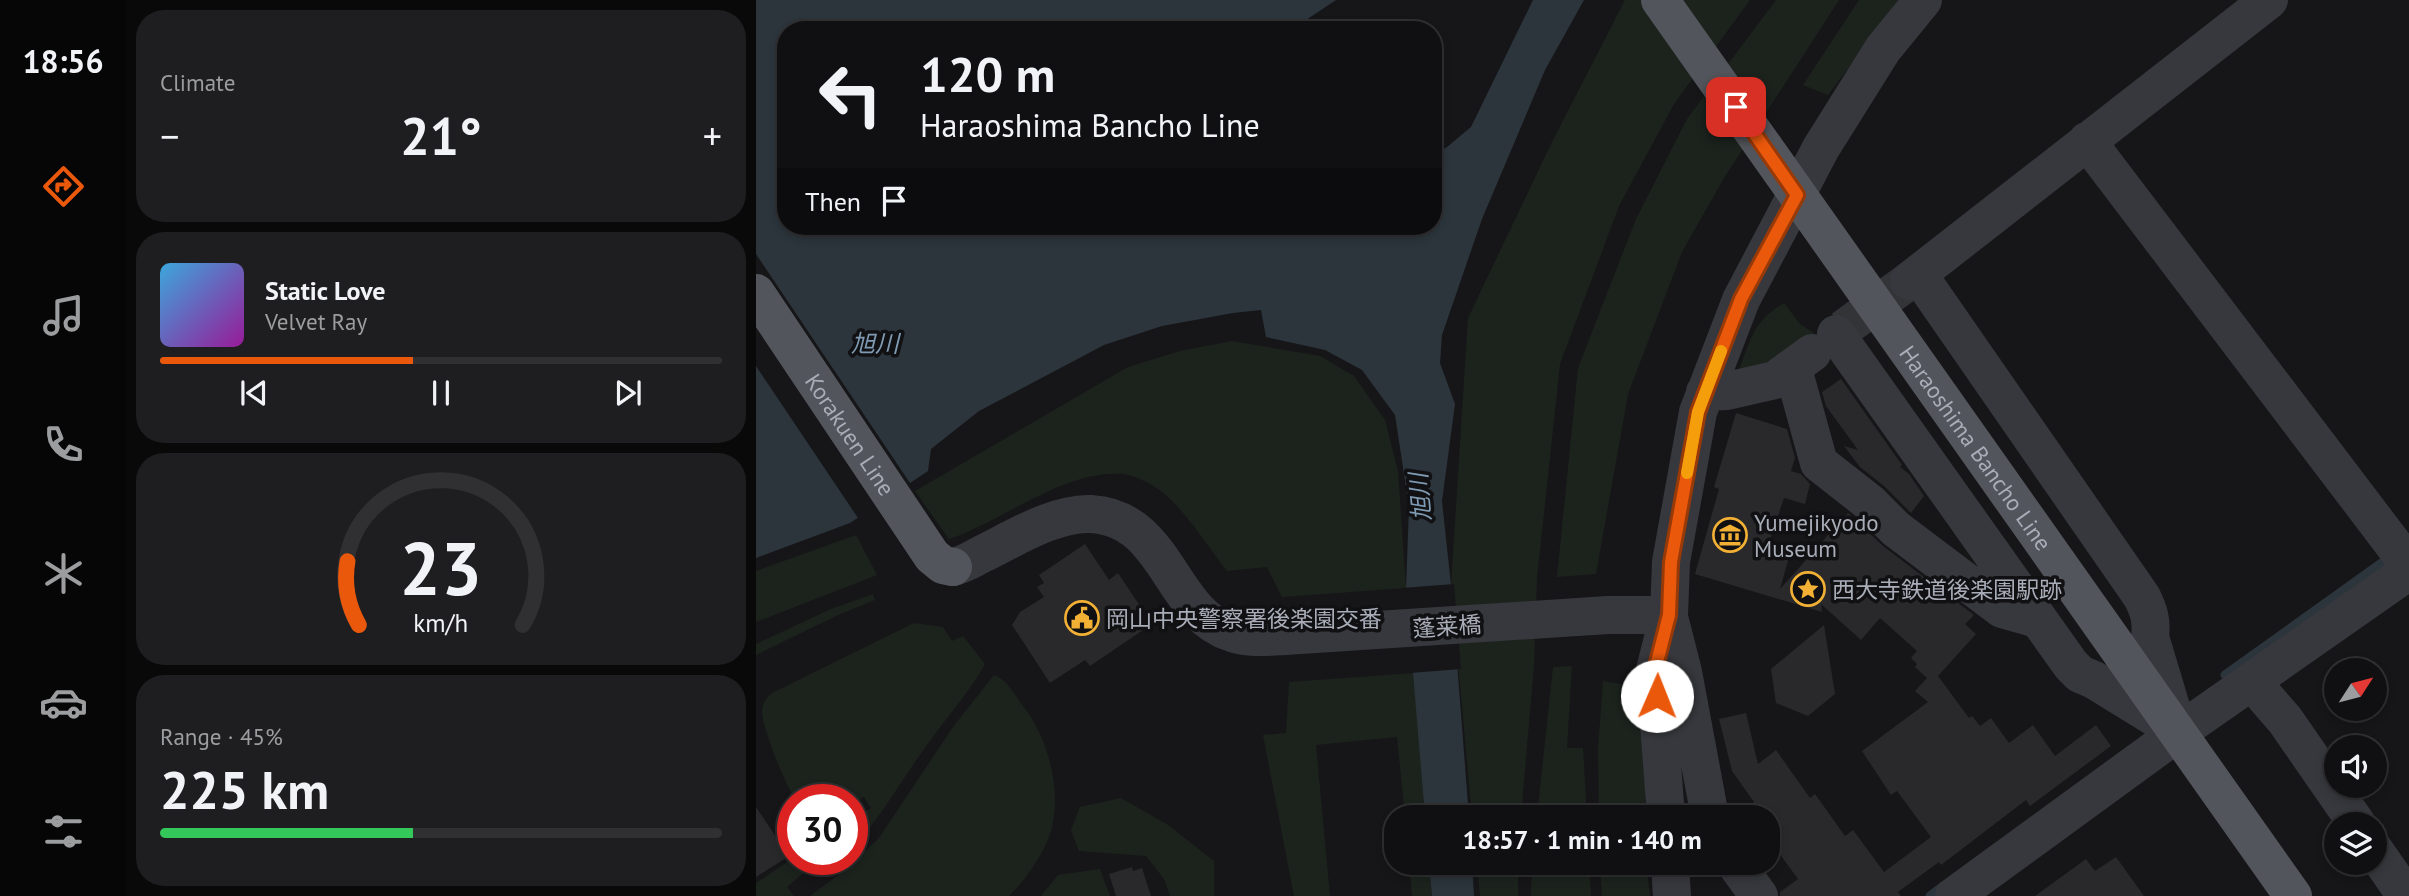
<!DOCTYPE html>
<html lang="en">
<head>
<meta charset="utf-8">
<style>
	body { margin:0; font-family:"PT Sans","Noto Sans JP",sans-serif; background:#1e1e20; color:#f1f3f6; height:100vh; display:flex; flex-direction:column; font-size:26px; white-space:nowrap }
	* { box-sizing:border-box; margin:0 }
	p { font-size:23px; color:#9c9d9f }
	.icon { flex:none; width:38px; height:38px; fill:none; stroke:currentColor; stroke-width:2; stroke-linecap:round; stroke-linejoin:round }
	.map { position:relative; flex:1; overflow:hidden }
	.panel { display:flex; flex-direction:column; gap:10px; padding:10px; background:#09090a; width:630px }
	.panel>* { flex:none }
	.banner { position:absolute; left:21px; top:21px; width:665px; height:214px; border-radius:28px; box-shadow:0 4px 10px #0003,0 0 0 2px #303032; background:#101012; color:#f1f3f6; overflow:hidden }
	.needle { width:46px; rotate:54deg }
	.buttons { position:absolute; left:1568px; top:658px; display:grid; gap:14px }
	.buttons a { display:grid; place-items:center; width:63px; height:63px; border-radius:50%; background:#101012; box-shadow:0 4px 10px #0003,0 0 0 2px #303032; font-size:35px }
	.speed { position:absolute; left:21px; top:784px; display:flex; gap:14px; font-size:35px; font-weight:700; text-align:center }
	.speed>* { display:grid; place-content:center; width:91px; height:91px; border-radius:50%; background:#101012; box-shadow:0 4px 10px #0003,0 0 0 2px #303032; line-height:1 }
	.speed .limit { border:10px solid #d22; background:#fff; color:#111 }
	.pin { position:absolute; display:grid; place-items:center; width:60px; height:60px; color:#fff; margin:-30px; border-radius:14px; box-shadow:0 4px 10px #0006 }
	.me { position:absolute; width:77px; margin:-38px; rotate:1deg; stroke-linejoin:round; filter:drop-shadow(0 0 5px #0008) }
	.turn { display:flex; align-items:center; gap:24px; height:147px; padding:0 28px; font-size:32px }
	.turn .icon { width:91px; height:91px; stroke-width:2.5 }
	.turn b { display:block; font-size:49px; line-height:60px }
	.then { display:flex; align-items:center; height:66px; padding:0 28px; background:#0003; gap:14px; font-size:26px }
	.big { font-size:52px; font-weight:700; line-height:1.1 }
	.panel .widget { flex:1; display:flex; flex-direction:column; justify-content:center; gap:10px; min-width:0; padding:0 24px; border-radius:28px; background:#1e1e20 }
	.panel .dial { align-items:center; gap:0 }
	.dial svg { height:182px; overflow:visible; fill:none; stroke:#303032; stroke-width:7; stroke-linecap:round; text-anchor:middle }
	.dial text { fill:#f1f3f6; stroke:none }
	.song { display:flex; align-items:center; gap:21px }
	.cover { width:84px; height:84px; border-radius:10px; background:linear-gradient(135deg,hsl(200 70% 55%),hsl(300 70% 35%)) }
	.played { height:7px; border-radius:4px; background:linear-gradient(90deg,#ea580c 45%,#303032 45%) }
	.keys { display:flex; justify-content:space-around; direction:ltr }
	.heat { display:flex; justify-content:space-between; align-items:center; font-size:38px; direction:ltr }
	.charge { height:10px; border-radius:5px; background:linear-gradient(90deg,#34c759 45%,#303032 0) }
	.trip { position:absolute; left:628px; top:805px; width:396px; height:70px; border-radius:28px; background:#101012; box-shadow:0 4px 10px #0003,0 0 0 2px #303032; font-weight:700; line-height:70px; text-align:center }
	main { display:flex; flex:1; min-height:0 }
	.dock { display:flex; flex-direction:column; width:126px; justify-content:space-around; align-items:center; background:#060607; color:#9c9d9f }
	.dock .icon { width:49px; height:49px }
	.dock .active { color:#ea580c }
	.dock b { font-size:32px; color:#f1f3f6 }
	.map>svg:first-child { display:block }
	.green { fill:#1c231d }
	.water { fill:#2c353c }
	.pier { fill:#161618 }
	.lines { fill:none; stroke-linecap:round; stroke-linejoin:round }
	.stream { stroke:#2c353c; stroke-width:9 }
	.building { fill:#29292c }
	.minor-tunnel { stroke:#333438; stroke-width:38; stroke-dasharray:38 19; stroke-linecap:butt }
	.minor { stroke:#37383d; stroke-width:38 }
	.major { stroke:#53555c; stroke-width:38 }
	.route-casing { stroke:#983908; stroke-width:18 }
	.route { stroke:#ea580c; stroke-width:12 }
	.slow { stroke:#f59e0b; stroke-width:12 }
	.labels { text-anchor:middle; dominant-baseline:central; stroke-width:7; stroke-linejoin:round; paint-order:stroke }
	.street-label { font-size:23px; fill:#a8adb8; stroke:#111113 }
	.poi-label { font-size:23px; fill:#a8adb8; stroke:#111113; text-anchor:start }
	.water-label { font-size:24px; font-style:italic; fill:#7f9bb3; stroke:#111113 }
</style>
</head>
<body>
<main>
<nav class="dock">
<b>18:56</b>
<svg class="icon active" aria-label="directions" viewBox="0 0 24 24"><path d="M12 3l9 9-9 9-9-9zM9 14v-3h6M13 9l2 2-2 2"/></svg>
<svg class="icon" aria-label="music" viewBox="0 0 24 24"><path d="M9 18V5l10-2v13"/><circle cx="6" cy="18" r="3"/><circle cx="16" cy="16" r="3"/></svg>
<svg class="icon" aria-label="phone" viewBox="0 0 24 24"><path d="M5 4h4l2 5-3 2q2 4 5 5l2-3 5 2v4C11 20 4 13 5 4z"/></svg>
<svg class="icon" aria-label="climate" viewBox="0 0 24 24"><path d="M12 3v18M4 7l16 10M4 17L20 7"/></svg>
<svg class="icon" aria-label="car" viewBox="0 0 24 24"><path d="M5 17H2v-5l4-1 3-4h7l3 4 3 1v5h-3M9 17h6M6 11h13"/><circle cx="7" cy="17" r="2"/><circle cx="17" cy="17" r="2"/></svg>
<svg class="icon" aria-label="filters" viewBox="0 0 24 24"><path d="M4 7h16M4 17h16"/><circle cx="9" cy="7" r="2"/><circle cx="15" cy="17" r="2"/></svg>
</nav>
<section class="panel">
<div class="widget"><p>Climate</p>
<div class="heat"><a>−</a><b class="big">21°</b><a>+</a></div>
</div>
<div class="widget">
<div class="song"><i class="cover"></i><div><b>Static Love</b><p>Velvet Ray</p></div></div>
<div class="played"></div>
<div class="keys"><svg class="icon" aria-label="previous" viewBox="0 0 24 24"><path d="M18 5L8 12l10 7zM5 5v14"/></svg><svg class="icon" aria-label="pause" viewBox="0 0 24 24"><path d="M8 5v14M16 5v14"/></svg><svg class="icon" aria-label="next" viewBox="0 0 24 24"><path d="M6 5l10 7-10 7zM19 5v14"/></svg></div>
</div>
<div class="widget dial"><svg viewBox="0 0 100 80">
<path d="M14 69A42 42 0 1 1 86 69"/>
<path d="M14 69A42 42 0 0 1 9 41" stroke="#ea580c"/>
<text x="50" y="56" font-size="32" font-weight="700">23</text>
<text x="50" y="72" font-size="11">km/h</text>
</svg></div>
<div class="widget"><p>Range · 45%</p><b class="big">225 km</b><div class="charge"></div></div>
</section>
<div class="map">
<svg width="1653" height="896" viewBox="0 0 1653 896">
	<rect width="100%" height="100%" fill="#161618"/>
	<path class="green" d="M869,0H994L918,104L863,206L804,364L781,578L778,664L765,817H716L695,585L712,318L796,142Z
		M1020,0H1083L968,178L926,252L872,394L840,574L801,577L822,368L880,219L931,119Z
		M1103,0H1144L1072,95L1047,85Z
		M1028,303L1044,324L1058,333V341L1014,368L983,370C995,339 997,321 1028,303Z
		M476,341L564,356L598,376L629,420L642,471L650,588L526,597L511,567L471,571C453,548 425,504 402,489C394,483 377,475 368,474C307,469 248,521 193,539L159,491L372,367L424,351Z
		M100,535L121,575L0,622V571Z
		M117,594L119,600L82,615L0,655V644L75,609Z
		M158,623L187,627L196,641L207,636L229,664C212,695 186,722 166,752C143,784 124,819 96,848V811L100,817L115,808L108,797L96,805V800H39C30,785 6,728 6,711C7,702 10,699 16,693Z
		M816,666L811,748H827L831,817H781L797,667Z
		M658,673L669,817H649L641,737L560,745L574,896H538L507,735L530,733L533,682Z
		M238,675C250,679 259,695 267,706C295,741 311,806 288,848C279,866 267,882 253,896H54L89,870L123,838L197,727Z
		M847,681L889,688V817H843L842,748Z
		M365,798L412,825L458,861V896H414L408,879L390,856L323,851L315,830L324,807Z
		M37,858L48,860L51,870L31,887L38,896H0V883Z
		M653,863H673L676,896H656Z
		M721,863H762V896H724Z
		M776,863H833L835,896H775Z
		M844,863H890L894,896H846Z
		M344,869L354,896H285L302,875Z"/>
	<path class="water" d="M0,0H580L535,30H30V226H677V155L691,147L715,127L777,0H828L789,70L726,219L686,335L684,363L699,404L686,501L695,585L713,817H669L650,588L653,507L639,415L606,370L569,350L510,337L505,310L477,313L406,326L348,345L223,411L175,449L172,471L94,523L0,558Z
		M673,863H716L718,896H676Z"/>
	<path class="pier" d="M0,254L156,486L104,521L0,366Z
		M698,584L705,669L654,673L646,588Z"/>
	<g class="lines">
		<path class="stream" d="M1469,675L1634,557
			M1174,896L1187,886"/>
	</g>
	<path class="building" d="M1085,379L1146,465L1144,467L1153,474L1168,496L1155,513L1128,486L1104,467L1088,446L1102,450L1070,406L1066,392Z
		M980,413L1031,429L1039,458L1035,471L1045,474L1054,484L1049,504L1028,498L1013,543L1035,550L1024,589L1092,513L1127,546L1218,615L1209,624L1220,634L1182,676L1213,718L1216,716L1224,726L1235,718L1253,743L1277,725L1299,756L1340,725L1355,746L1274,806L1270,800L1185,865L1183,862L1142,892L1145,896H1024V892L1042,879L1012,838V817H977L998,802L976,771L963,719L990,713L1002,764L1020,750L1054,798L1059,794L1089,836L1097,830L1128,872L1175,837L1141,791L1135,795L1106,751L1172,702L1159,691L1171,678L1159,667L1161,664L1155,658L1161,651L1124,618L1105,640L1065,604L1066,612L939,574L963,489L958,487Z
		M329,544L353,580L362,573L396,624L334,666L329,660L294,683L256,625L264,612L288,597L281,587L288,583L283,575Z
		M1068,625L1079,694L1052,716L1020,703L1015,669Z
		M0,807L33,856L0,877Z
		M1360,857L1388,896H1279L1330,859L1339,871Z
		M376,867L377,871L386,868L395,896H360L353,874Z"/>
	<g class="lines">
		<path class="minor-tunnel" d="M1087,329L1153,281"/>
		<path class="minor" d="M1331,141L1653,565
			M1162,274L1386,597C1393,611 1396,621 1394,637L1421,727
			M1153,281L1513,0
			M1080,334L1315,665L1324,674L1338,680L1421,731
			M1037,369L1063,463L1114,503L1140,529L1246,609L1281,619
			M949,392L971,391L1019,380L1056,353
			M197,567C207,565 217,559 226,554C257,539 300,512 335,514C412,518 413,613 476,633C493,639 512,637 529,636L852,615H913
			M914,621L927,672L954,817
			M1496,682L1529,720L1601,824
			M910,817L899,670L913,615L915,562L942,412L985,300L1065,148L1127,49L1167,0
			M1619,851L1650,896
			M914,863L916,896
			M979,863L1003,896
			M1198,896L1423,732L1653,571"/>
		<g class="major">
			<path id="s1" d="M904,0L1537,896"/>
			<path id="s2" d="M0,293L176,556L187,565L197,567"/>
		</g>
	</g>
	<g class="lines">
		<g class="route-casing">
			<path id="route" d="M901,696L899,670L913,615L915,562L942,412L985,299L1041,195L980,107"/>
		</g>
		<use href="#route" class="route"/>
		<path class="slow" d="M931,473L942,412L965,351"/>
	</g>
	<defs>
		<g id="museum-ring" transform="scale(1.75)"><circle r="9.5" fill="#111113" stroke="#f2b134" stroke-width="1.5"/><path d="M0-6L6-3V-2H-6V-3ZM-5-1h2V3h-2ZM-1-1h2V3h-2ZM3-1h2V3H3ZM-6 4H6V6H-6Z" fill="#f2b134"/></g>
		<g id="sight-ring" transform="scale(1.75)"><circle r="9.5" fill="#111113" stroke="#f2b134" stroke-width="1.5"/><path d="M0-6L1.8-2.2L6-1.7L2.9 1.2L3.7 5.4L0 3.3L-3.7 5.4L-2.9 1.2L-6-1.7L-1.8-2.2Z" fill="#f2b134"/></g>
		<g id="civic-ring" transform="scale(1.75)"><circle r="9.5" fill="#111113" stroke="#f2b134" stroke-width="1.5"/><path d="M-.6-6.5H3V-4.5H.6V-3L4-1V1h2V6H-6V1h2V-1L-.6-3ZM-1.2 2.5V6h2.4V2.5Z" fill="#f2b134"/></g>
	</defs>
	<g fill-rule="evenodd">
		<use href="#museum-ring" x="974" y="535"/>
		<use href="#sight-ring" x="1052" y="589"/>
		<use href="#civic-ring" x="326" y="618"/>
	</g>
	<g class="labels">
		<g class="street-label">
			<text stroke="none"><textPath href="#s2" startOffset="170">Korakuen Line</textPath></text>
			<text stroke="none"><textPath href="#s1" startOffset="548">Haraoshima Bancho Line</textPath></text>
			<text transform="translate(691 626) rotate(-4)">蓬莱橋</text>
		</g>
		<g class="poi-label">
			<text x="998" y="522">Yumejikyodo<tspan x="998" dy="26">Museum</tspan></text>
			<text x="1076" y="589">西大寺鉄道後楽園駅跡</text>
			<text x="350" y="618">岡山中央警察署後楽園交番</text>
		</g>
		<g class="water-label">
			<text x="119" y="343">旭川</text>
			<text transform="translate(664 497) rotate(-95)">旭川</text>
		</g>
	</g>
</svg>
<div class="buttons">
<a><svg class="needle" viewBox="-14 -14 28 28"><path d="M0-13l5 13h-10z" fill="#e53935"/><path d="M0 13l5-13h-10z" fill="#9c9d9f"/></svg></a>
<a><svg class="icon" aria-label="sound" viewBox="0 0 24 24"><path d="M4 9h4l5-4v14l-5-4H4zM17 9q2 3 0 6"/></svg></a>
<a><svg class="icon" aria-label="layers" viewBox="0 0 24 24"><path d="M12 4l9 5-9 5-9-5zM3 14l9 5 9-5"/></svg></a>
</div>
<div class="speed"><div class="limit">30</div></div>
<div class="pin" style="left:980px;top:107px;background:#d93025"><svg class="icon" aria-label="arrive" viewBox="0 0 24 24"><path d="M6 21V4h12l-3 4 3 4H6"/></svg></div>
<svg class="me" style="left:901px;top:696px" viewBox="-20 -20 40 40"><circle r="19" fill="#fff"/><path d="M0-13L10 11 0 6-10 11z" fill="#ea580c"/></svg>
<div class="trip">18:57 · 1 min · 140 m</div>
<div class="banner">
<div class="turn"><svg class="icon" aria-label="left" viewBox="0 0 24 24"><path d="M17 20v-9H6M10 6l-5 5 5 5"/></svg><div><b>120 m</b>Haraoshima Bancho Line</div></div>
<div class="then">Then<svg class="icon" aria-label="arrive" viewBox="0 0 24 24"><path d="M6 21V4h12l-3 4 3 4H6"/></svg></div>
</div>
</div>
</main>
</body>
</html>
